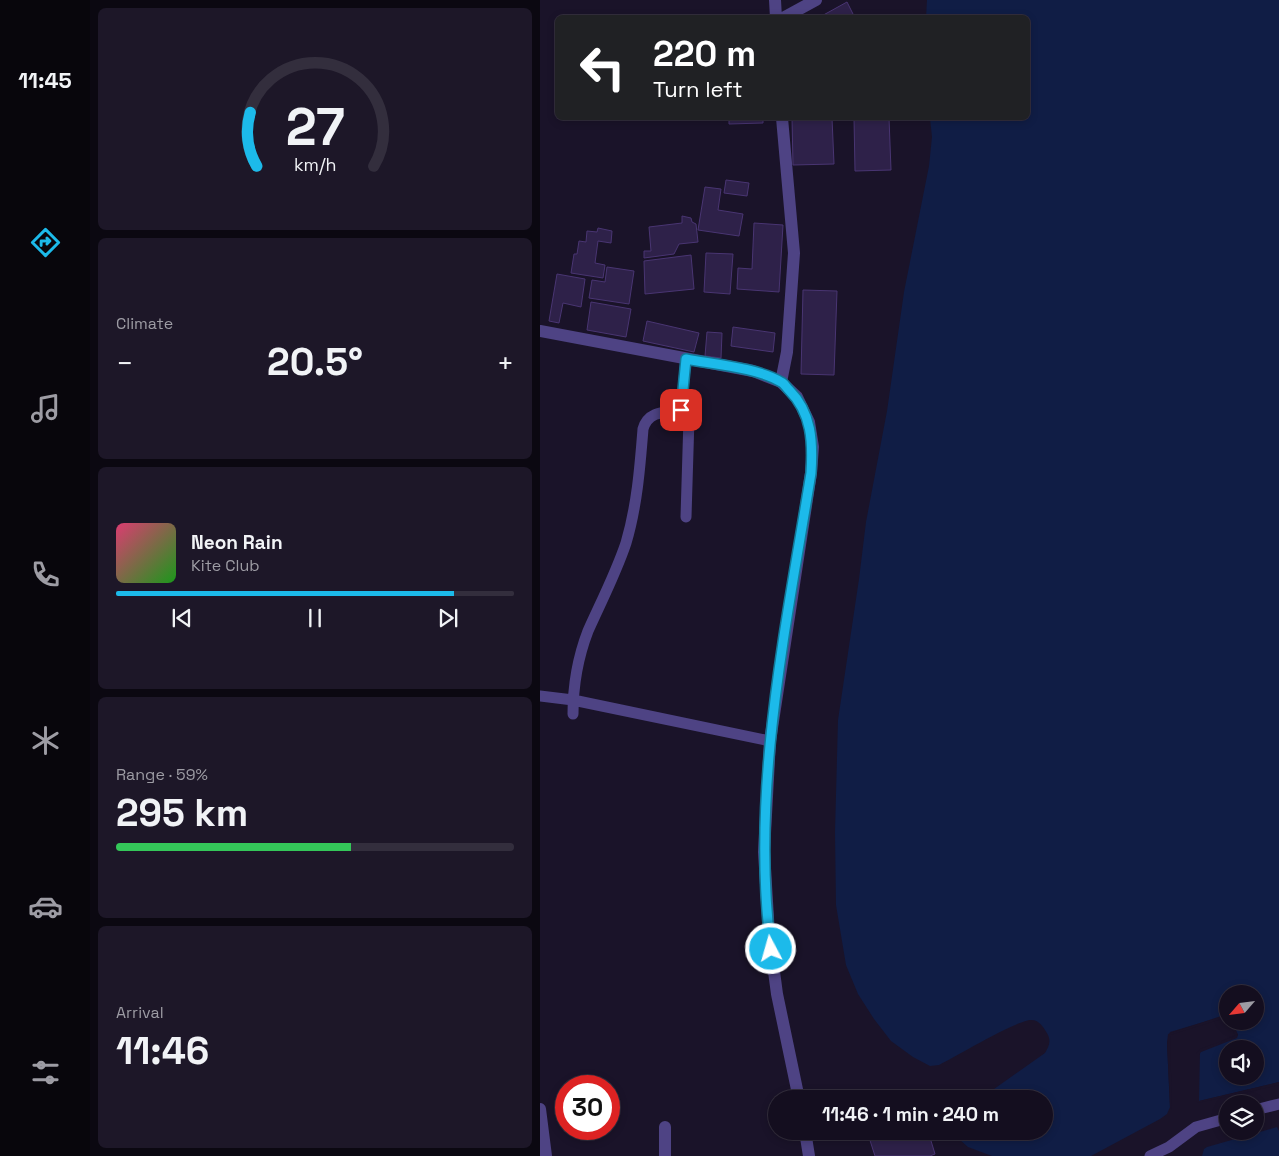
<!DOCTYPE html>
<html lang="en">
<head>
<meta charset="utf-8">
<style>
	body { margin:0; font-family:"Space Grotesk",sans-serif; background:#1d1728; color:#f1f3f6; height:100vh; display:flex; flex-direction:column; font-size:19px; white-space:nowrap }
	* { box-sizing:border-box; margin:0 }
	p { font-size:16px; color:#9d9ca4 }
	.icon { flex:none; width:28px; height:28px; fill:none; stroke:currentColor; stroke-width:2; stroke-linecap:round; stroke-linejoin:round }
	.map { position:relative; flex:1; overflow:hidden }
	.drawer { display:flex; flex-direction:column; gap:8px; padding:8px; background:#0b0811; width:450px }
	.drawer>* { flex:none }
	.guide { position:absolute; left:15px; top:15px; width:475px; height:105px; border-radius:8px; box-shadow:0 2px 8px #0003,0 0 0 1px #332e3d; background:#202124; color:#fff; overflow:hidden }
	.needle { width:32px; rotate:242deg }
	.fabs { position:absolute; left:679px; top:985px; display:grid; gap:10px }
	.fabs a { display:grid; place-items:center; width:45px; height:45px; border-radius:50%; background:#140e1f; box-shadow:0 2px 8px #0003,0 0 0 1px #332e3d; font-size:25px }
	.speed { position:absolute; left:15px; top:1075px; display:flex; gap:10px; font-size:25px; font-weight:700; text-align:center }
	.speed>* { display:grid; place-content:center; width:65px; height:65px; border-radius:50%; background:#140e1f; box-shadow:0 2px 8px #0003,0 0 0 1px #332e3d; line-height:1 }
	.speed .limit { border:8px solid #d22; background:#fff; color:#111 }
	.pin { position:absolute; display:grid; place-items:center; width:42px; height:42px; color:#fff; margin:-21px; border-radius:10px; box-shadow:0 2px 8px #0006 }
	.me { position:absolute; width:55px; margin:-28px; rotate:354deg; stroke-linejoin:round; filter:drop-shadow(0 0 4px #0008) }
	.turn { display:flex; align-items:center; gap:18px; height:105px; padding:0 15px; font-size:22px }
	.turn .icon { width:65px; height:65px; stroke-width:2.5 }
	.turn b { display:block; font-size:35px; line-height:42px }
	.big { font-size:38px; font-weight:700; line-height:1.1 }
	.drawer .widget { flex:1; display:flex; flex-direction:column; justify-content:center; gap:8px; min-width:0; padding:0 18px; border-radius:8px; background:#1d1728 }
	.drawer .dial { align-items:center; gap:0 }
	.dial svg { height:130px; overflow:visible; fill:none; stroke:#332e3d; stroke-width:7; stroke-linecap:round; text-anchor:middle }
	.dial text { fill:#f1f3f6; stroke:none }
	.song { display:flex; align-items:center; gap:15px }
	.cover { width:60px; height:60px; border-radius:8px; background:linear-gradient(135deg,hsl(340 70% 55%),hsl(120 70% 35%)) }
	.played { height:5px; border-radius:2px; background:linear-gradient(90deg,#1cbaea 85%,#332e3d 85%) }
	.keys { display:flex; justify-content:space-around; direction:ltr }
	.heat { display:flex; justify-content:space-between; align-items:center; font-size:28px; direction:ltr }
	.charge { height:8px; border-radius:4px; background:linear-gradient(90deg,#34c759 59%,#332e3d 0) }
	.trip { position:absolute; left:228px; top:1090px; width:285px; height:50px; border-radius:25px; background:#140e1f; box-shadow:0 2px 8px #0003,0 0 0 1px #332e3d; font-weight:700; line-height:50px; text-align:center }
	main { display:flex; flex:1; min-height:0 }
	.tab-bar { display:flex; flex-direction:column; width:90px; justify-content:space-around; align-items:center; background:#08060c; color:#9d9ca4 }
	.tab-bar .icon { width:35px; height:35px }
	.tab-bar .active { color:#1cbaea }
	.tab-bar b { font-size:22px; color:#f1f3f6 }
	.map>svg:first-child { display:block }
	.water { fill:#101d45; fill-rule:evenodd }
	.pier { fill:#1a1329 }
	.building { fill:#2e2149; stroke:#493572 }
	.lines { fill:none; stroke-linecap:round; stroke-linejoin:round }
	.service { stroke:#4e4384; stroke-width:11 }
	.minor { stroke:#4e4384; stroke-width:12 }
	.route-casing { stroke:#127998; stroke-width:12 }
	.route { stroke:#1cbaea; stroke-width:9 }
</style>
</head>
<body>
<main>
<nav class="tab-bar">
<b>11:45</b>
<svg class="icon active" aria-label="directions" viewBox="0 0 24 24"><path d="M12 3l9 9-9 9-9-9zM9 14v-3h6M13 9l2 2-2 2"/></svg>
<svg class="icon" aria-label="music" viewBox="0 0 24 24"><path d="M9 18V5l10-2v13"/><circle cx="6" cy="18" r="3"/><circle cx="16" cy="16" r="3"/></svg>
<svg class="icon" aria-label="phone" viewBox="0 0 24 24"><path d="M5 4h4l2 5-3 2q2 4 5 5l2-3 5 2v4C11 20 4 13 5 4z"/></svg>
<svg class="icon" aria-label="climate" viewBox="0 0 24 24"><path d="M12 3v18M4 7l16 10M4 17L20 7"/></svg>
<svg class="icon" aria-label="car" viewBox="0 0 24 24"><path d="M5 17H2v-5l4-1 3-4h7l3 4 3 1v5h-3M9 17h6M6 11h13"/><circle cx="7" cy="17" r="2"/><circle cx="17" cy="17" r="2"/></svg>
<svg class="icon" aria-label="filters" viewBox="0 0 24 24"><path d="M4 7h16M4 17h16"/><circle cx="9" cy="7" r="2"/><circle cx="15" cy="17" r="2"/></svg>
</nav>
<section class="drawer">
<div class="widget dial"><svg viewBox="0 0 100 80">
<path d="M14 69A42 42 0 1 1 86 69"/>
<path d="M14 69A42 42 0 0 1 10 36" stroke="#1cbaea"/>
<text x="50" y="56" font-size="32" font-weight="700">27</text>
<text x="50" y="72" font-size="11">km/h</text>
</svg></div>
<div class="widget"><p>Climate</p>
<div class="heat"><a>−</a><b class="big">20.5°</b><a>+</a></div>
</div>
<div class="widget">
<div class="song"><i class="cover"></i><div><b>Neon Rain</b><p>Kite Club</p></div></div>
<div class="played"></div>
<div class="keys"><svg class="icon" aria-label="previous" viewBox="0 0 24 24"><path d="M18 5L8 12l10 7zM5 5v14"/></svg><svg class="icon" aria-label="pause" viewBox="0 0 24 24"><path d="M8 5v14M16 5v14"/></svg><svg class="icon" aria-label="next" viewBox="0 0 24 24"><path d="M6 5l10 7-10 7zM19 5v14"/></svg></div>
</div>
<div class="widget"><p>Range · 59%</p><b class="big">295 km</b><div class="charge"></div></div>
<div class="widget"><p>Arrival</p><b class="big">11:46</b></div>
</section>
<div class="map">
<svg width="739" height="1156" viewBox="0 0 739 1156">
	<rect width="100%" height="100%" fill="#1a1329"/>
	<path class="water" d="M387,0H739V1082L659,1101L660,1052L698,1035L692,1021H715V994H688L687,1015L630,1032L627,1043L630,1107L627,1114L620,1119L551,1156H452L428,1147L419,1139L417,1131H504V1099H440L505,1053C509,1046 511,1042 508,1035C504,1028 500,1020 491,1020C477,1020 415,1057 399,1065L390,1066L373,1057L351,1041L334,1019L318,994L306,965L296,905L295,832L298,720L319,579L326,522L347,411L364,292L389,166L392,137L390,118H488V18H386ZM688,1049H715V1076H688Z
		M737,1127L739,1131V1156H662L664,1149L667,1147Z"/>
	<path class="pier" d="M684,1015L687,1014L688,1017L630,1035L632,1110L630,1107L627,1043L628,1034Z
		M689,1021H692L698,1035L697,1038L661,1052L659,1055V1101L739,1082V1085L658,1103L656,1101V1054L660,1049L695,1036Z"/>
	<path class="building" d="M307,2L315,18H278Z
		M189,118H223V123L189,124Z
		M252,118H292L294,164L253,165Z
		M314,118H349L351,170L315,171Z
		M186,180L209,183L207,196L184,193Z
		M165,187L181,189L178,210L203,214L199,236L158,230Z
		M142,216L151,218L152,222L156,224L158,242L139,244L134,254L104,258V251H111L109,227L142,223Z
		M214,223L243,225L239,292L197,289L198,268L212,269Z
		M58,228L72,231L71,243L58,241L55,263L65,265L63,278L31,273L34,254H37L39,241L46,242L47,231L57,232Z
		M166,253L193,254L190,294L164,292Z
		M151,255L154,289L105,294L104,261Z
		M67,267L94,271L89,304L49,298L52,280L65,282Z
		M17,274L45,279L41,307L23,303L19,323L9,321Z
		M263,290L297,291L294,375L261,374Z
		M51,302L91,309L86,337L47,330Z
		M107,321L159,333L154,352L103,341Z
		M193,327L235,333L233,352L191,346Z
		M167,332L182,333L181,358L165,356Z
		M327,1131H388L395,1154L390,1156H335Z"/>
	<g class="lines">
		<path class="service" d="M141,410L146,413L149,418L146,517
			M0,696L33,700L230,741
			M33,714C33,687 38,657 48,631C61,602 76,573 86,543C97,506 100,467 103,429C108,411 125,412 141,410L146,359
			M715,1110L739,1104
			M610,1156L629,1147L656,1127L688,1118"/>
		<path class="minor" d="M235,0L236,18
			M243,18L276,0
			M0,331L213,371L241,382L257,397L269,422L273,447L271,473L230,741L224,852L229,934L237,994L259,1099
			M241,382L247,352L254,253L242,118
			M0,1109L6,1156
			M125,1127V1156
			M265,1131L269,1156"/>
	</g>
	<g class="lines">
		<g class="route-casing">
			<path id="route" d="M141,410L146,359C172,364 219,368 241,382C244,383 246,387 249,390C272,413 273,442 271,473C246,627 210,793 231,949"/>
		</g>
		<use href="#route" class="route"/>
	</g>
</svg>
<div class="fabs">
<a><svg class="needle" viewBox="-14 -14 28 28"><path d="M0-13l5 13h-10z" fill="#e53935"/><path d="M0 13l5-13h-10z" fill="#9d9ca4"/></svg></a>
<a><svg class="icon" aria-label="sound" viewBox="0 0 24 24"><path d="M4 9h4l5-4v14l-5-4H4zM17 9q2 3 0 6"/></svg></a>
<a><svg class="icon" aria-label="layers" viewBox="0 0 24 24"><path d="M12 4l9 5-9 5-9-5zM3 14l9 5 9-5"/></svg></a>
</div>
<div class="speed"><div class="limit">30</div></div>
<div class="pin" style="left:141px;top:410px;background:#d93025"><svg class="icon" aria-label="arrive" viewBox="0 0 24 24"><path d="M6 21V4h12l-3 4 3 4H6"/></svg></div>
<svg class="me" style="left:231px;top:949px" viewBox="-20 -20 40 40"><circle r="17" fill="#1cbaea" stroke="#fff" stroke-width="3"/><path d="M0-11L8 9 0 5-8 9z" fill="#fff"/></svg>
<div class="trip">11:46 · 1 min · 240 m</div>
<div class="guide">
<div class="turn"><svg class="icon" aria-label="left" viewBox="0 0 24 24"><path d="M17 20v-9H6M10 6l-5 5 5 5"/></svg><div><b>220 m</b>Turn left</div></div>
</div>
</div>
</main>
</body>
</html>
